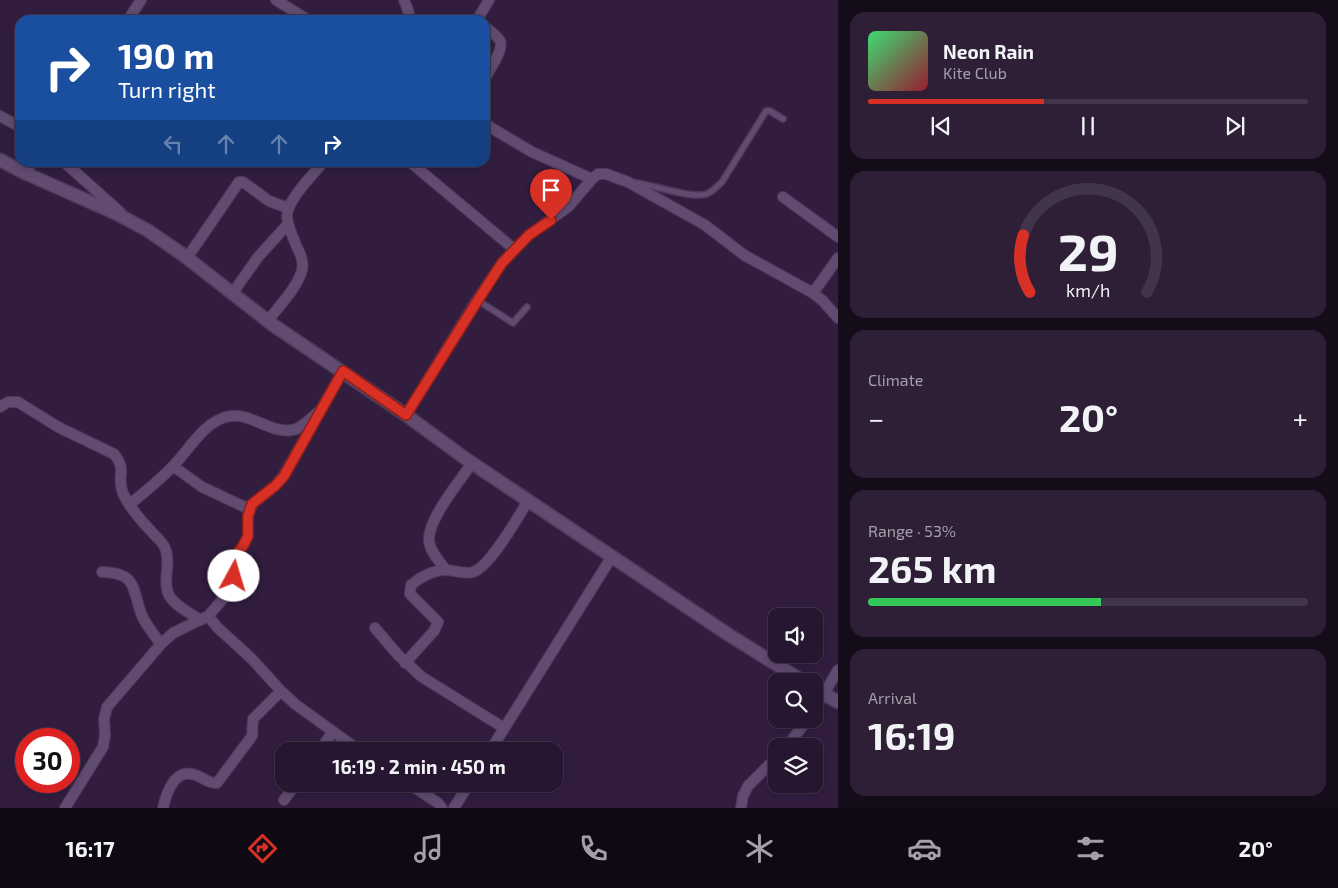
<!DOCTYPE html>
<html lang="en">
<head>
<meta charset="utf-8">
<style>
	body { margin:0; font-family:"Exo 2",sans-serif; background:#2e1f37; color:#f1f3f6; height:100vh; display:flex; flex-direction:column; font-size:19px; white-space:nowrap }
	* { box-sizing:border-box; margin:0 }
	p { font-size:16px; color:#a49faa }
	.icon { flex:none; width:28px; height:28px; fill:none; stroke:currentColor; stroke-width:2; stroke-linecap:round; stroke-linejoin:round }
	.map { position:relative; flex:1; overflow:hidden }
	.details { display:flex; flex-direction:column; gap:12px; padding:12px; background:#150c1a; width:500px }
	.details>* { flex:none }
	.banner { position:absolute; left:15px; top:15px; width:475px; height:152px; border-radius:15px; box-shadow:0 2px 8px #0003,0 0 0 1px #42354b; background:#1a4fa0; color:#fff; overflow:hidden }
	.tools { position:absolute; left:768px; top:608px; display:grid; gap:10px }
	.tools a { display:grid; place-items:center; width:55px; height:55px; border-radius:10px; background:#26162f; box-shadow:0 2px 8px #0003,0 0 0 1px #42354b; font-size:25px }
	.speed { position:absolute; left:15px; top:728px; display:flex; gap:10px; font-size:25px; font-weight:700; text-align:center }
	.speed>* { display:grid; place-content:center; width:65px; height:65px; border-radius:50%; background:#26162f; box-shadow:0 2px 8px #0003,0 0 0 1px #42354b; line-height:1 }
	.speed .limit { border:8px solid #d22; background:#fff; color:#111 }
	.pin { position:absolute; display:grid; place-items:center; width:42px; height:42px; color:#fff; margin:-51px -21px; border-radius:50% 50% 50% 0; rotate:-45deg; box-shadow:0 0 5px #0007 }
	.pin .icon { rotate:45deg }
	.me { position:absolute; width:55px; margin:-28px; rotate:6deg; stroke-linejoin:round; filter:drop-shadow(0 0 4px #0008) }
	.turn { display:flex; align-items:center; gap:18px; height:105px; padding:0 20px; font-size:22px }
	.turn .icon { width:65px; height:65px; stroke-width:2.5 }
	.turn b { display:block; font-size:35px; line-height:42px }
	.lanes { display:flex; align-items:center; height:48px; padding:0 20px; background:#0003; justify-content:center; gap:25px; direction:ltr }
	.lanes .off { opacity:.35 }
	.big { font-size:38px; font-weight:700; line-height:1.1 }
	.details .widget { flex:1; display:flex; flex-direction:column; justify-content:center; gap:8px; min-width:0; padding:0 18px; border-radius:15px; background:#2e1f37 }
	.details .dial { align-items:center; gap:0 }
	.dial svg { height:130px; overflow:visible; fill:none; stroke:#42354b; stroke-width:7; stroke-linecap:round; text-anchor:middle }
	.dial text { fill:#f1f3f6; stroke:none }
	.song { display:flex; align-items:center; gap:15px }
	.cover { width:60px; height:60px; border-radius:8px; background:linear-gradient(135deg,hsl(140 70% 55%),hsl(350 70% 35%)) }
	.played { height:5px; border-radius:2px; background:linear-gradient(90deg,#d93025 40%,#42354b 40%) }
	.keys { display:flex; justify-content:space-around; direction:ltr }
	.heat { display:flex; justify-content:space-between; align-items:center; font-size:28px; direction:ltr }
	.charge { height:8px; border-radius:4px; background:linear-gradient(90deg,#34c759 53%,#42354b 0) }
	.trip { position:absolute; left:275px; top:742px; width:288px; height:50px; border-radius:15px; background:#26162f; box-shadow:0 2px 8px #0003,0 0 0 1px #42354b; font-weight:700; line-height:50px; text-align:center }
	.tab-bar { display:flex; height:80px; justify-content:space-around; align-items:center; background:#0f0913; color:#a49faa }
	.tab-bar .icon { width:35px; height:35px }
	.tab-bar .current { color:#d93025 }
	.tab-bar b { font-size:22px; color:#f1f3f6 }
	main { display:flex; flex:1; min-height:0 }
	.map>svg:first-child { display:block }
	.lines { fill:none; stroke-linecap:round; stroke-linejoin:round }
	.service-casing { stroke:#4c3a58; stroke-width:8 }
	.minor-casing { stroke:#4c3a58; stroke-width:12 }
	.tertiary-casing { stroke:#4c3a58; stroke-width:15 }
	.service { stroke:#614b71; stroke-width:5 }
	.minor { stroke:#614b71; stroke-width:10 }
	.tertiary { stroke:#614b71; stroke-width:12 }
	.route-casing { stroke:#8d1f18; stroke-width:12 }
	.route { stroke:#d93025; stroke-width:9 }
</style>
</head>
<body>
<main>
<div class="map">
<svg width="838" height="808" viewBox="0 0 838 808">
	<rect width="100%" height="100%" fill="#321d3f"/>
	<g class="lines">
		<g class="service-casing">
			<path id="service" d="M636,183C654,185 691,199 706,194C713,192 717,186 722,182L766,111H770L783,119
				M477,300L513,323L527,307"/>
		</g>
		<g class="minor-casing">
			<path id="minor" d="M276,0L308,20
				M404,0L408,10L410,20
				M128,20L141,0
				M479,20L480,15L489,0
				M485,27C490,31 497,35 500,41C504,50 489,70 485,78
				M0,116L20,127
				M485,124L532,152L592,179
				M64,162L120,212
				M410,162L514,249
				M25,173L32,162
				M783,197L838,237
				M187,258L239,182H243L269,201L288,208
				M813,293L838,258
				M232,294L258,257L288,224
				M268,321C278,307 298,287 302,270C304,261 300,253 296,245C293,236 287,226 287,216C287,200 313,175 323,162
				M0,407L8,402H18L58,427L114,454C127,469 117,476 122,490C125,502 142,522 151,531C156,537 162,541 165,548C172,564 161,582 170,597C177,607 191,614 201,620
				M406,415L477,300L502,263L529,235L568,207L592,179L598,174H606L628,182L705,225L744,255L813,293L823,301L838,318
				M173,466L202,487L249,509
				M130,504C145,492 160,480 173,466C189,450 203,423 226,417C249,410 269,434 292,430C301,429 310,419 317,413
				M446,570C440,562 430,552 429,541C427,520 460,481 472,463
				M102,572C140,573 131,591 143,618C148,627 154,635 161,644
				M208,616L218,628L252,659L281,691L295,704L360,751
				M375,628L398,655L422,677L504,728
				M405,663L434,631L438,622L410,594L411,585C420,577 434,570 446,570C455,570 465,575 473,572C490,567 518,517 528,501
				M814,710L838,670
				M787,746L808,719
				M319,751L333,732
				M490,751L611,558
				M409,784L438,803L442,808
				M284,800L296,784
				M65,808L103,747L105,735L104,719L107,707L161,644L173,633L208,616L223,599L235,581L232,560L243,546L248,536V516L252,504L276,485L284,475L343,371
				M163,808C167,790 176,766 198,776C205,779 210,784 217,783L252,736L253,719L281,691
				M454,808L469,784
				M741,808L743,796L748,786L776,758"/>
		</g>
		<g class="tertiary-casing">
			<path id="tertiary" d="M0,160L25,173L115,213L147,230L182,254L273,325L406,415L466,459L729,635L803,681
				M814,688L838,702"/>
		</g>
		<use href="#service" class="service"/>
		<use href="#minor" class="minor"/>
		<use href="#tertiary" class="tertiary"/>
	</g>
	<g class="lines">
		<g class="route-casing">
			<path id="route" d="M234,576L232,560L243,546L248,536V516L252,504L276,485L284,476L343,371L406,415L478,300L502,263L529,235L551,220"/>
		</g>
		<use href="#route" class="route"/>
	</g>
</svg>
<div class="tools">
<a><svg class="icon" aria-label="sound" viewBox="0 0 24 24"><path d="M4 9h4l5-4v14l-5-4H4zM17 9q2 3 0 6"/></svg></a>
<a><svg class="icon" aria-label="search" viewBox="0 0 24 24"><circle cx="10" cy="10" r="6"/><path d="M15 15l6 6"/></svg></a>
<a><svg class="icon" aria-label="layers" viewBox="0 0 24 24"><path d="M12 4l9 5-9 5-9-5zM3 14l9 5 9-5"/></svg></a>
</div>
<div class="speed"><div class="limit">30</div></div>
<div class="pin" style="left:551px;top:220px;background:#d93025"><svg class="icon" aria-label="arrive" viewBox="0 0 24 24"><path d="M6 21V4h12l-3 4 3 4H6"/></svg></div>
<svg class="me" style="left:234px;top:576px" viewBox="-20 -20 40 40"><circle r="19" fill="#fff"/><path d="M0-13L10 11 0 6-10 11z" fill="#d93025"/></svg>
<div class="trip">16:19 · 2 min · 450 m</div>
<div class="banner">
<div class="turn"><svg class="icon" aria-label="right" viewBox="0 0 24 24"><path d="M7 20v-9h11M14 6l5 5-5 5"/></svg><div><b>190 m</b>Turn right</div></div>
<div class="lanes"><svg class="icon off" aria-label="left" viewBox="0 0 24 24"><path d="M17 20v-9H6M10 6l-5 5 5 5"/></svg><svg class="icon off" aria-label="ahead" viewBox="0 0 24 24"><path d="M12 20V5M6 11l6-6 6 6"/></svg><svg class="icon off" aria-label="ahead" viewBox="0 0 24 24"><path d="M12 20V5M6 11l6-6 6 6"/></svg><svg class="icon" aria-label="right" viewBox="0 0 24 24"><path d="M7 20v-9h11M14 6l5 5-5 5"/></svg></div>
</div>
</div>
<section class="details">
<div class="widget">
<div class="song"><i class="cover"></i><div><b>Neon Rain</b><p>Kite Club</p></div></div>
<div class="played"></div>
<div class="keys"><svg class="icon" aria-label="previous" viewBox="0 0 24 24"><path d="M18 5L8 12l10 7zM5 5v14"/></svg><svg class="icon" aria-label="pause" viewBox="0 0 24 24"><path d="M8 5v14M16 5v14"/></svg><svg class="icon" aria-label="next" viewBox="0 0 24 24"><path d="M6 5l10 7-10 7zM19 5v14"/></svg></div>
</div>
<div class="widget dial"><svg viewBox="0 0 100 80">
<path d="M14 69A42 42 0 1 1 86 69"/>
<path d="M14 69A42 42 0 0 1 10 34" stroke="#d93025"/>
<text x="50" y="56" font-size="32" font-weight="700">29</text>
<text x="50" y="72" font-size="11">km/h</text>
</svg></div>
<div class="widget"><p>Climate</p>
<div class="heat"><a>−</a><b class="big">20°</b><a>+</a></div>
</div>
<div class="widget"><p>Range · 53%</p><b class="big">265 km</b><div class="charge"></div></div>
<div class="widget"><p>Arrival</p><b class="big">16:19</b></div>
</section>
</main>
<nav class="tab-bar">
<b>16:17</b>
<svg class="icon current" aria-label="directions" viewBox="0 0 24 24"><path d="M12 3l9 9-9 9-9-9zM9 14v-3h6M13 9l2 2-2 2"/></svg>
<svg class="icon" aria-label="music" viewBox="0 0 24 24"><path d="M9 18V5l10-2v13"/><circle cx="6" cy="18" r="3"/><circle cx="16" cy="16" r="3"/></svg>
<svg class="icon" aria-label="phone" viewBox="0 0 24 24"><path d="M5 4h4l2 5-3 2q2 4 5 5l2-3 5 2v4C11 20 4 13 5 4z"/></svg>
<svg class="icon" aria-label="climate" viewBox="0 0 24 24"><path d="M12 3v18M4 7l16 10M4 17L20 7"/></svg>
<svg class="icon" aria-label="car" viewBox="0 0 24 24"><path d="M5 17H2v-5l4-1 3-4h7l3 4 3 1v5h-3M9 17h6M6 11h13"/><circle cx="7" cy="17" r="2"/><circle cx="17" cy="17" r="2"/></svg>
<svg class="icon" aria-label="filters" viewBox="0 0 24 24"><path d="M4 7h16M4 17h16"/><circle cx="9" cy="7" r="2"/><circle cx="15" cy="17" r="2"/></svg>
<b>20°</b>
</nav>
</body>
</html>
